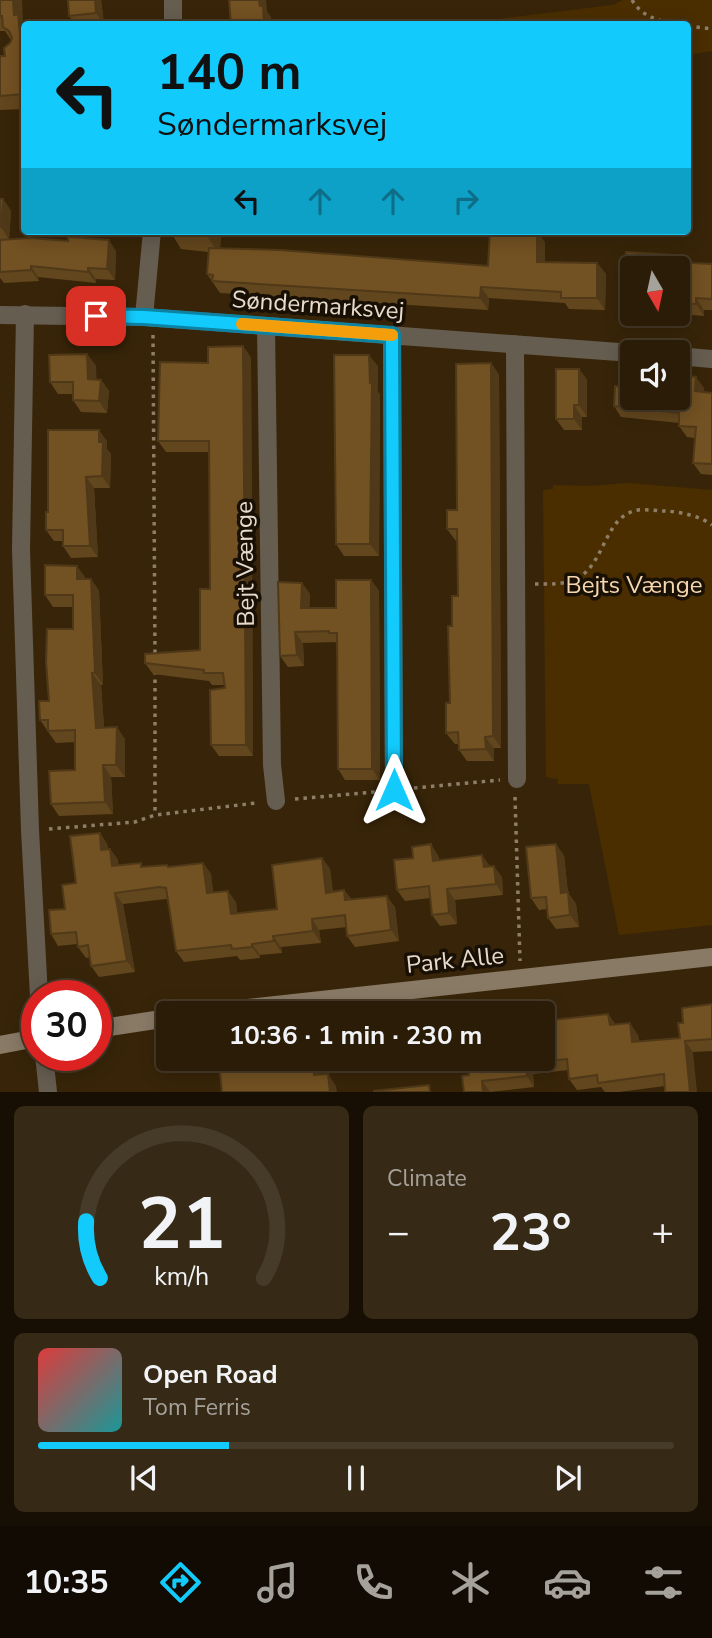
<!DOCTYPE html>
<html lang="en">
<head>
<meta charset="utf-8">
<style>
	body { margin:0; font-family:"Nunito Sans",sans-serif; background:#362915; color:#f1f3f6; height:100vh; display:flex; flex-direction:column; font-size:26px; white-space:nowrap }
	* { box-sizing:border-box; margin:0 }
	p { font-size:23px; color:#a5a19b }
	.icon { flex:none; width:38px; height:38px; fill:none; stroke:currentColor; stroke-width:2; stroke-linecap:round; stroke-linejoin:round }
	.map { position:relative; height:1092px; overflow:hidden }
	.drawer { display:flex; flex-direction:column; gap:14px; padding:14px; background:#170f04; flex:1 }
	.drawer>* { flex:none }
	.banner { position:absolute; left:21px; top:21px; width:670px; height:214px; border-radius:7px; box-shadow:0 4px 18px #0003,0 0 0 2px #463a28; background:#12cafb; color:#111; overflow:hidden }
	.needle { width:46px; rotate:171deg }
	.controls { position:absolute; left:620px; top:256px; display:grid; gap:14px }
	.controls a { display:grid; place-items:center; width:70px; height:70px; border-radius:7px; background:#2a1c07; box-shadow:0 4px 18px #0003,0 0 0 2px #463a28; font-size:35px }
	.speed { position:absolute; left:21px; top:980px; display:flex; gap:14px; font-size:35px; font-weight:700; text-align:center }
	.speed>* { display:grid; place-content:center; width:91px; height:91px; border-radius:50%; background:#2a1c07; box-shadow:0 4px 18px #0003,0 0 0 2px #463a28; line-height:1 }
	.speed .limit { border:10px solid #d22; background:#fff; color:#111 }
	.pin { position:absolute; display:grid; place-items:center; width:60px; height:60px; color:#fff; margin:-30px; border-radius:14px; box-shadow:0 4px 10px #0006 }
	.me { position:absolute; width:77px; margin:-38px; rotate:0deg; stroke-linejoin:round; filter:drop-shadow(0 0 5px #0008) }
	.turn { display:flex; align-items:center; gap:24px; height:147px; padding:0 21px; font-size:32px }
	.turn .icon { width:91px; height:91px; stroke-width:2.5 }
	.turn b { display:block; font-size:49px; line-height:60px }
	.lanes { display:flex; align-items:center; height:66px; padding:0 21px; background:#0003; justify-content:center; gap:35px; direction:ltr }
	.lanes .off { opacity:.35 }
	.big { font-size:52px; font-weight:700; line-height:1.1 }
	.drawer .widget { flex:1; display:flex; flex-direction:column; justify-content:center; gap:10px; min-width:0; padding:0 24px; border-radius:10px; background:#362915 }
	.drawer .dial { align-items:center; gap:0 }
	.dial svg { height:182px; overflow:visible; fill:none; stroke:#463a28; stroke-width:7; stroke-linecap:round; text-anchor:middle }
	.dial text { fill:#f1f3f6; stroke:none }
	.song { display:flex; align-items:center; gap:21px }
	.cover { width:84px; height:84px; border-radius:10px; background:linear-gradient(135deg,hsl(0 70% 55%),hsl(180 70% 35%)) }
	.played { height:7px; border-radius:4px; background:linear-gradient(90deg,#12cafb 30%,#463a28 30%) }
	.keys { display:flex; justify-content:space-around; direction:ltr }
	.heat { display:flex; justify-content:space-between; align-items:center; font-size:38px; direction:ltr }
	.drawer .tiles { flex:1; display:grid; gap:14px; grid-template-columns:1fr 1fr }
	.widget:last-child { grid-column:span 2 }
	.trip { position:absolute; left:156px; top:1001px; width:399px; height:70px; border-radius:7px; background:#2a1c07; box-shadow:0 4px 18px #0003,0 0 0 2px #463a28; font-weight:700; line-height:70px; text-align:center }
	.tabs { display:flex; height:112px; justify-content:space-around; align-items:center; background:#110b03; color:#a5a19b }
	.tabs .icon { width:49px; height:49px }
	.tabs .on { color:#12cafb }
	.tabs b { font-size:32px; color:#f1f3f6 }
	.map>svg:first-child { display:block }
	.green { fill:#4a2e00 }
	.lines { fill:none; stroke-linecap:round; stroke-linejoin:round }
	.path { stroke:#8e7e69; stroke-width:3.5; stroke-dasharray:3.5 5; stroke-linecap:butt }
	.street { stroke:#665d51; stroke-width:18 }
	.secondary { stroke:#897a66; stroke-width:18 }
	.wall { fill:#62461d }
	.shaded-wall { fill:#503918 }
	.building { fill:#725122; stroke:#503918; stroke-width:2 }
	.route-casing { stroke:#0c83a3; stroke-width:18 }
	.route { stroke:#12cafb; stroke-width:12 }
	.slow { stroke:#f59e0b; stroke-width:12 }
	.labels { text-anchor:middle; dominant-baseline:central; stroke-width:7; stroke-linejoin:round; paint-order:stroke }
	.street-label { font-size:24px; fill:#e8dbcc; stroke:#181005 }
	.park-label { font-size:24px; fill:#f5d6ae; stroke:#181005 }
</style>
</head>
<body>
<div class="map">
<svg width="712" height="1092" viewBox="0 0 712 1092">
	<rect width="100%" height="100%" fill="#382509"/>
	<path class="green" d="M623,0H712V51L688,55V24H457L613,5Z
		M628,483L712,490V925L619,935L589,784H558V779L546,777L543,490L553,489V485L589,486Z"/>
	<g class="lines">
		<path class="path" d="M632,0C642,17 660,22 679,24
			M688,26L712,29
			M153,335L155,656
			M535,584C550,584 565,585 578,578C606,562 604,516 638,510C647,509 657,511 666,511C681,512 700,516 712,525
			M155,671V815
			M414,788L500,780
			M515,797L520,961
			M295,799L375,792
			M49,829L135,822L155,815L256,803"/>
		<path class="street" d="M173,0V24
			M25,314L21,550L30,830L39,996
			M0,315L144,317L632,353
			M144,317L152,231
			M266,326L272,765L276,801
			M392,335L394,790
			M515,344L517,779
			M677,356L712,359
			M44,1055L48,1092"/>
		<path class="secondary" d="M203,1013L712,957
			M96,1029L168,1018
			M0,1045L37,1038"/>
	</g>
	<path class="wall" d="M0,0L26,24H24V109L0,110V56H5L11,40L5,31H0Z
		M101,0L104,24H75L69,16Z
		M0,199H3L11,211L9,239L116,251L115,280L96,279V283L38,277L39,281L4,283L0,278V240L7,239H0Z
		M170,231H222L220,248L488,266L545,242V262L597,263L606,274L605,310L569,309L565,303L489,298L488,310L220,293L207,274L208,252L181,249Z
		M626,252L672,255L676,262L712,264V310H704V316L669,313H677V268H632V289L624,278Z
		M243,346L251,358L253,756H219L211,745L225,688L224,685H212L209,681L153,674L145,663L200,650L210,589L209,452H166L158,441L208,363Z
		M87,354L96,366V379L101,380L109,391L107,413L81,412L73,400V394H58L50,382Z
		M491,363L499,375L501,748H494V761H467L459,750L458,744H455L446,733L450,703L452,626L458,596L457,541H456L447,529L457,510Z
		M378,366V392L380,395L379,556H344L336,544Z
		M579,369L587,380V417H582V430H564L556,419Z
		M631,387L704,388L703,392L712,393V475L701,474L693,463L695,438L687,437L679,426V423L621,417L614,406Z
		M107,441V449L111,454L110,488H94L98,557L71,558L63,546V541H54L46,530Z
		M85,577V579H91L99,591L103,685H101L104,728L125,739V777H111L113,814L59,816L51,804L75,770V742L56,743L40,720L49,701L73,629V607H53L45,595Z
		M371,580L379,591L380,780H345L338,769L337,644L335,642L303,643L304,666L288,667L280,656L302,583L310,594L309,608H336Z
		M100,833L107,844L108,849H110L118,860V866L169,867L203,863L211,874L213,893L236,902L237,914L277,909L322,858L330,869L333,892L344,890L351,899L395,907L399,941L355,947L347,936V927L319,930L321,943L281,947L282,953L260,955V958L240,960L237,956L184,962L176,951L168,899H166L123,904L135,972L99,977L91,966L90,957L86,958L78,947L77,944L58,946L51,934L65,909Z
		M556,844L564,856L568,893L576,904L579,927L556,929L548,918L547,909L539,910L531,898Z
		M438,855L439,860L490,866L502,877L503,895L455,900L457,924L440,926L432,915L430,898L405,901L397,890Z
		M712,1004V1051L693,1052L665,1086L619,1092H605L601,1087L577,1090L569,1079L568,1070L533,1074L534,1087L490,1092H464L469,1075L608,1014L616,1025L638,1035L639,1042L680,1038L683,1023Z"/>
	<path class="shaded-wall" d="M13,0H22L23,21L26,24H24V69L23,66L14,15Z
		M95,0H101L104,24L96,13Z
		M259,0H266L267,11L271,17V24H264Z
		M3,199L11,211L9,239L1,227Z
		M208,231H222L219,254L207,236Z
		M537,231L545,242V274L537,262Z
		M109,240L116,251L115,280L107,269Z
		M597,263L606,274L605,310L597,298Z
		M31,266L38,277L39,281L31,270Z
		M88,268L96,279V283L88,272Z
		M481,287L489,298L488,310L480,298Z
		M696,298L704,310V316L696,304Z
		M243,346L251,358L253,756L246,745Z
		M87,354L96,366L97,391L88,379Z
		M369,355L378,366V392L380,395L379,556L370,544Z
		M491,363L499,375L501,748L493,736Z
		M579,369L587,380V417L579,405Z
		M696,377L704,388L703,403L695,391Z
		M101,380L109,391L107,413L99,401Z
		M574,405L582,417V430L574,419Z
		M99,430L107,441V449L111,454L110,488L102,476Z
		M86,477L94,488L98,557L90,546Z
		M77,566L85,577V591L77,579Z
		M91,579L99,591L103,685L95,673Z
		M371,580L379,591L380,780L372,769Z
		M302,583L310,594L309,619L301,608Z
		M295,632L303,643L304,666L297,655Z
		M92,673L101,685L105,739L96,728Z
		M117,727L125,739V777L116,765Z
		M485,737L494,748V761L486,749Z
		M103,765L111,777L113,814L105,802Z
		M100,833L107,844L109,861L101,850Z
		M431,844L438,855L440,872L433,861Z
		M556,844L564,856L568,893L576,904L579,927L570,915L561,893Z
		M110,849L118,860L120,878L112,866Z
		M482,855L490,866L491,878L484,867Z
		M322,858L330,869L334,904L326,893Z
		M203,863L211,874L215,905L207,893Z
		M494,866L502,877L503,895L496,884Z
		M447,889L455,900L457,924L449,913Z
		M344,890L352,902L345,900Z
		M228,891L236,902L239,926L231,914Z
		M115,893L123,904L135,972L127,961Z
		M387,896L395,907L399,941L391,930Z
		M312,919L319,930L321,943L313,931Z
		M273,936L281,947L282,953L274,941Z
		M252,944L260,955V958L252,947Z
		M608,1014L616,1025H610Z
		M630,1023L638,1035L640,1054L632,1042Z
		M685,1041L693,1052L697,1092H690Z
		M313,1059H320L322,1087L314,1075Z
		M525,1063L533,1074L534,1087L527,1076Z
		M328,1074L336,1086L337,1092H330Z
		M482,1081L490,1092H483Z"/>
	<path class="building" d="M0,0H13L14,15L18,14L23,66H24V94L0,96V56H5L4,48L10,43L12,38L9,31L3,27L2,16H0Z
		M68,0H95L96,13L69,16Z
		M229,0H259L260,6H263L264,24H231Z
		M0,199H3L1,227H0Z
		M170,231H208L207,236Z
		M490,231H537V262L597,263V298H561V292L481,287L480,298L212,281L213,275L207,274L209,248L280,250L488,266Z
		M68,237L109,240L107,269L88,268V272L31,266V270L0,272V240L30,238L68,241Z
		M626,252L672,255L671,262L712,264V299L696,298V304L677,303V268H632V278H624Z
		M243,346L246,745H211L210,690L225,688L223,673H204V670L145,663V654L200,650V589H210L209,441H158L160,362L208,363V347Z
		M87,354L88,379L101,380L99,401L73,400V382H50L49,355Z
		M334,355H369L370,383H372L370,544H336Z
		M491,363L493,736L485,737L486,749L459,750L458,732L446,733V703H450L448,626H452V596H458L457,529H447V510H457L456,364Z
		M556,369H579V405H574V419H556Z
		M677,375L696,377L695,391L712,393V464L693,463L696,427L679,426V413L614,406L615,386L631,387L632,383V397H677Z
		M48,430H99V442H103L102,476L86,477L90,546H63V530H46V512H48Z
		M45,565L77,566V579H91L95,673H92L96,728L117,727L116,765H103L105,802L51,804L49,771L75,770V730L48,731V720H40L39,701H49L46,662L47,629H73V595H45Z
		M336,580H371L372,769H338L337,633H329V631L295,632L297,655L280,656L278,582L302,583L301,608H336Z
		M100,833L101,850L110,849L112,866L141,863V867L167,865L168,867L203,863L207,893L228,891L231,914L277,909L272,865L322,858L326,893L344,890L345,900L387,896L391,930L347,936L345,915L312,919L313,931L273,936L274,941L252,944V947L232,949L231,945L176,951L166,888L159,887L115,893L127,961L91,966L88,945L78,947L76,932L51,934L49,910L65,909L62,885L76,883L70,836Z
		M431,844L433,861L482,855L484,867L494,866L496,884L447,889L449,913L432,915L429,886L397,890L394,860L413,858L412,847Z
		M556,844L561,893L568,892L570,915L548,918L546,897L531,898L526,847Z
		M712,1004V1039L685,1041L690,1092H665L664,1074L598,1083L597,1075L569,1079L567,1059L525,1063L527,1076L482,1081L483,1092H464L462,1076L469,1075L467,1059H542V1021L608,1014L610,1025L630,1023L632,1042L680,1038L678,1023H683L682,1008Z
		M264,1059H313L314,1075L328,1074L330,1092H222L219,1064Z
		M429,1085L430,1092H374V1091Z"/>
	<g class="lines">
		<g class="route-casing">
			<path id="route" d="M96,316L144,317L392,335L394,790"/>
		</g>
		<use href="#route" class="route"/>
		<path class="slow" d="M242,324L392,335"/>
	</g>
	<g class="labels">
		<g class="street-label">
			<text transform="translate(318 305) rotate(4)">Søndermarksvej</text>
			<text transform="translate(245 564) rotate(-91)">Bejt Vænge</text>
			<text transform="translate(455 960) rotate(-6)">Park Alle</text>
		</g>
		<g class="park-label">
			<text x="634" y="585">Bejts Vænge</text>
		</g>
	</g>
</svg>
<div class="controls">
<a><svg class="needle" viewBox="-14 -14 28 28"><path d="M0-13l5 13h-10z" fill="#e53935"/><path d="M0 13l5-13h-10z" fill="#a5a19b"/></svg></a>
<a><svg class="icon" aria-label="sound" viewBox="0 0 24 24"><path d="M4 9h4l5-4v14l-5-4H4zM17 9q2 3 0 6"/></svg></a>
</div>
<div class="speed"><div class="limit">30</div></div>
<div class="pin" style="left:96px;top:316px;background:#d93025"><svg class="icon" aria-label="arrive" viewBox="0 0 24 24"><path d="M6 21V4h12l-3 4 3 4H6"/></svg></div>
<svg class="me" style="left:394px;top:790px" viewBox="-20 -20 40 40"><path d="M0-17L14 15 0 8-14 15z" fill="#12cafb" stroke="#fff" stroke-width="4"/></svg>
<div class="trip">10:36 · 1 min · 230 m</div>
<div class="banner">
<div class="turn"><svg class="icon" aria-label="left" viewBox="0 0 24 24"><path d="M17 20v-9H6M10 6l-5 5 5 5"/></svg><div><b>140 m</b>Søndermarksvej</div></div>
<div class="lanes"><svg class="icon" aria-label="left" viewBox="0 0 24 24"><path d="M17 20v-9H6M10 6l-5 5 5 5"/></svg><svg class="icon off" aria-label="ahead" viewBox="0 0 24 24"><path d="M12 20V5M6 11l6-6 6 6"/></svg><svg class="icon off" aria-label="ahead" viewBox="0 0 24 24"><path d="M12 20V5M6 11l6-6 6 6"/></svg><svg class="icon off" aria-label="right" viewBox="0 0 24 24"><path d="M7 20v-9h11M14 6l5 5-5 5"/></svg></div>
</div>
</div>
<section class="drawer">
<div class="tiles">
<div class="widget dial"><svg viewBox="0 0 100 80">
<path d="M14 69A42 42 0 1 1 86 69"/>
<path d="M14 69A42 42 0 0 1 8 44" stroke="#12cafb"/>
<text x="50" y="56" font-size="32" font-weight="700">21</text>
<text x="50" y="72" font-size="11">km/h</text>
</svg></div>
<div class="widget"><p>Climate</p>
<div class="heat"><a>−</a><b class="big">23°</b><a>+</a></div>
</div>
<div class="widget">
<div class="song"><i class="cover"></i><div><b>Open Road</b><p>Tom Ferris</p></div></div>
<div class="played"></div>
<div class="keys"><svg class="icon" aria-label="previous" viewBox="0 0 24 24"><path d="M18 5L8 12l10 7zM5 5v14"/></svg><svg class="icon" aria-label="pause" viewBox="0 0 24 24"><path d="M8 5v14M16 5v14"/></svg><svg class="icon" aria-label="next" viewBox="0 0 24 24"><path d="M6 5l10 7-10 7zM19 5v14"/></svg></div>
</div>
</div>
</section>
<nav class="tabs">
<b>10:35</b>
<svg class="icon on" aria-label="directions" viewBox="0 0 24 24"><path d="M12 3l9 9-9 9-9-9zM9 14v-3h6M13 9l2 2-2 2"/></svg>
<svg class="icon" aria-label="music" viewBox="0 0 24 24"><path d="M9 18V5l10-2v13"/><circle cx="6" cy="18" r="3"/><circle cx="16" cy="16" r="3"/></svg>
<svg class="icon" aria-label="phone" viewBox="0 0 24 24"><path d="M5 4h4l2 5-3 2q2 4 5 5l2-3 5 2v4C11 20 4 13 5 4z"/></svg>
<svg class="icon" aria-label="climate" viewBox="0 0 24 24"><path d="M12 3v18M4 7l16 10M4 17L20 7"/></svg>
<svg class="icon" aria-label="car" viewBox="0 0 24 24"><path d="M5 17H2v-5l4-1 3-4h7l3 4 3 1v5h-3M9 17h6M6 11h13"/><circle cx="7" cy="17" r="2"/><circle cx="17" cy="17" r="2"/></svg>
<svg class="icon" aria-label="filters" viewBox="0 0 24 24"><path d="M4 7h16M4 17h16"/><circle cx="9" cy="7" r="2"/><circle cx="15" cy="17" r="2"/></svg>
</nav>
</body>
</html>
